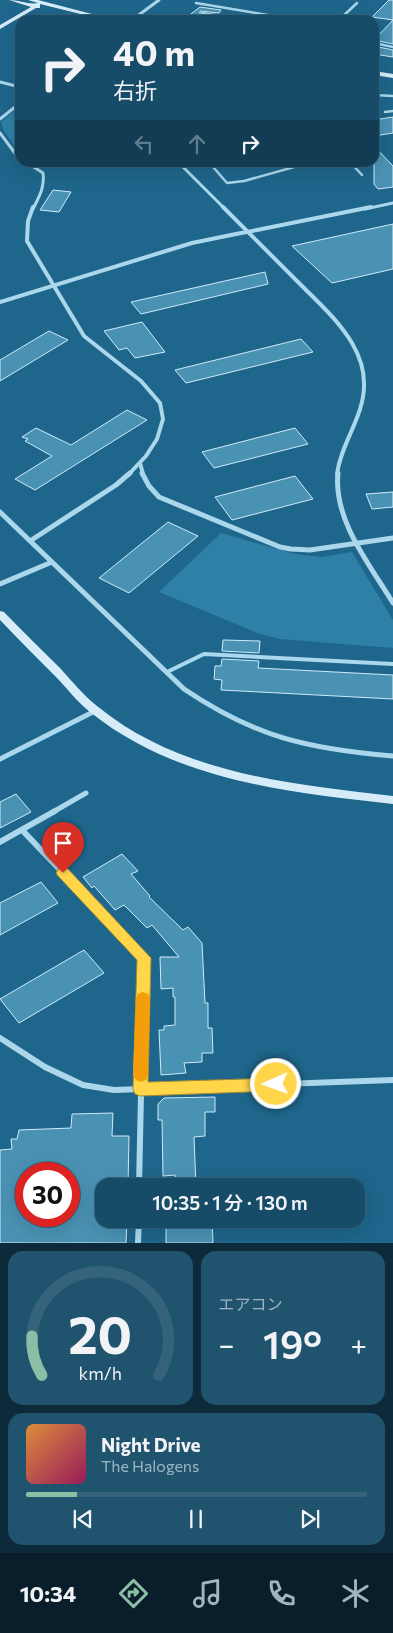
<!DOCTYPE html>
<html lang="ja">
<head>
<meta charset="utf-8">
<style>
	body { margin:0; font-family:Commissioner,"Noto Sans JP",sans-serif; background:#1f536e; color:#f1f3f6; height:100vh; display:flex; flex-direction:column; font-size:19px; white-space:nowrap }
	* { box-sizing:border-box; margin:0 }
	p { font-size:16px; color:#9eb4c0 }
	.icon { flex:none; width:28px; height:28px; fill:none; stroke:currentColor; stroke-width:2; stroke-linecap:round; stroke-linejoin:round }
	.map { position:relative; height:1243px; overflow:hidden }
	.drawer { display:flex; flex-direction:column; gap:8px; padding:8px; background:#0c2a39; flex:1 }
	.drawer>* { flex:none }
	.banner { position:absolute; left:15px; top:15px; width:364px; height:152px; border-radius:15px; box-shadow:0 5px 20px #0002,0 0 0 1px #35637c; background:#164c68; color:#f1f3f6; overflow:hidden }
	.speed { position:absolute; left:15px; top:1162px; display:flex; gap:10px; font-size:25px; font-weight:700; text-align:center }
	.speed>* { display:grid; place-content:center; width:65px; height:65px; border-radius:50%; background:#164c68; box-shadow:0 5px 20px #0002,0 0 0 1px #35637c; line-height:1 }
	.speed .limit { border:8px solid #d22; background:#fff; color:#111 }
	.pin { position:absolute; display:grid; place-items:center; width:42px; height:42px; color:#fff; margin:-51px -21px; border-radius:50% 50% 50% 0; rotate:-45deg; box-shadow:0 0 5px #0007 }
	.pin .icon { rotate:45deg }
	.me { position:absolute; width:55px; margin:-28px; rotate:268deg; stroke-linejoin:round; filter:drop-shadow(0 0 4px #0008) }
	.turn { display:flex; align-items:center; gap:18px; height:105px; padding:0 15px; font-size:22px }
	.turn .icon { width:65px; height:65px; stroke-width:2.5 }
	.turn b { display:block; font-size:35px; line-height:42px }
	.lanes { display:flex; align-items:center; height:48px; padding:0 15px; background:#0003; justify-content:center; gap:25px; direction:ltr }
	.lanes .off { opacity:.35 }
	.big { font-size:38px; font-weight:600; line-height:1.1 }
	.drawer .card { flex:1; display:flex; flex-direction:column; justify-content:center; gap:8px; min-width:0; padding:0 18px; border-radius:15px; background:#1f536e }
	.drawer .dial { align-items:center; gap:0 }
	.dial svg { height:130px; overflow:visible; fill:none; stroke:#35637c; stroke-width:7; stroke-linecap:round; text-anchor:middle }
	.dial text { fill:#f1f3f6; stroke:none }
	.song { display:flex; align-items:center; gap:15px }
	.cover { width:60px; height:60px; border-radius:8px; background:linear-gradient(135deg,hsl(30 70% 55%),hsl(330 70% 35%)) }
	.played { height:5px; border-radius:2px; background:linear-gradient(90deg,#8abfa5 15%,#35637c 15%) }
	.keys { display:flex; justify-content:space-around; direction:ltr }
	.heat { display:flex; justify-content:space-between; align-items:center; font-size:28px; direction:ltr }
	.drawer .tiles { flex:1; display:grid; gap:8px; grid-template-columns:1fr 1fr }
	.card:last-child { grid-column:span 2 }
	.trip { position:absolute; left:95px; top:1178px; width:270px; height:50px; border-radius:15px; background:#164c68; box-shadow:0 5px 20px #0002,0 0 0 1px #35637c; font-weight:600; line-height:50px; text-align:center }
	.tabs { display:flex; height:80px; justify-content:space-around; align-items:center; background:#091e2a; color:#9eb4c0 }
	.tabs .icon { width:35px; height:35px }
	.tabs .on { color:#8abfa5 }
	.tabs b { font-size:22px; color:#f1f3f6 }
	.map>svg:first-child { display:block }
	.green { fill:#2e80a6 }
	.building { fill:#4a92b4; stroke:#cfebf9; fill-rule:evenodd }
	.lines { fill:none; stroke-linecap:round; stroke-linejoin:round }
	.lane-far1 { stroke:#aad7ec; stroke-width:2.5 }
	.lane { stroke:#aad7ec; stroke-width:4 }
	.street-far3 { stroke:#aad7ec; stroke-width:3 }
	.street-far2 { stroke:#aad7ec; stroke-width:4 }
	.street-far1 { stroke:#aad7ec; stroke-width:5 }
	.street { stroke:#aad7ec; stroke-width:6 }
	.secondary { fill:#d6edf9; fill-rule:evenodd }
	.street-bridge { stroke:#aad7ec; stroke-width:4 }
	.route { fill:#ffd54a; stroke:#a68a30 }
	.slow { fill:#f59e0b }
</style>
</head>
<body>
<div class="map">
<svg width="393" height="1243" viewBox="0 0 393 1243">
	<rect width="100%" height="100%" fill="#1e668b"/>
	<path class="green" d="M20,106V153L5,133L1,122Z
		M221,533L295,554L321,557L352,552L393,620V648L280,639L257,633L159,592Z"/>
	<path class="building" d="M389,0H393V44L374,40L393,20L372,17Z
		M200,7L221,10L219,13L200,11V15L213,18L210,20H183Z
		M374,46L393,50V57L374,54Z
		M393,117V133L374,136V120Z
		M374,146L393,166V187L378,189L374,184Z
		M53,190L71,192L59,212L40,210Z
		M393,224V269L332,283L292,246Z
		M265,272L268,284L141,314L131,302Z
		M142,322L165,352L135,358L127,348L119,350L104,331Z
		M49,331L68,340L0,381V360Z
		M301,339L313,352L186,383L175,370Z
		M127,410L147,420L35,490L15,479L52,456L25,441L28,439L22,437L36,428L71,445Z
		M295,428L308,444L214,468L202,452Z
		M295,476L313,499L232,520L215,497Z
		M393,492V507L372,509L366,494Z
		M168,522L198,536L129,593L99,578Z
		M223,640L260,641L259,653L222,651Z
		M222,659L259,661L258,668L393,675V699L221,690L222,680L214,679L215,666H221Z
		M16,794L31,812L0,828V802Z
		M122,854L138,871L131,874L150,896L149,897L183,930L188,927L202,943L205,1003H208V1028H212L213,1053H202V1062L184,1063L186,1073L161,1075L159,1030H164V1026L175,1025V997H173V988L161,989L160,957H179L152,925L147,928L124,905L115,910L94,886L92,888L83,877Z
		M41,882L58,903L0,935V903Z
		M84,950L104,973L19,1023L0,999Z
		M215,1097V1112H205V1136L194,1137L196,1186H175V1175L163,1176L162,1120H158V1104L164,1098Z
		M113,1113L112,1136H129L128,1186H104V1219H127L126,1243H0V1150L12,1149L11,1139H17L19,1130L71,1128L72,1114ZM26,1174H69V1216H26Z
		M166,1219H212L213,1243H166Z"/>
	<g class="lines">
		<path class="lane-far1" d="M196,3L298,20
			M202,13L245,20
			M339,20L357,3
			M374,43L393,47
			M374,95L393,96
			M385,112L393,111
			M350,162L362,175
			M214,168L227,183L244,181L312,162"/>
		<path class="lane" d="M167,672L204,654L393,664"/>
		<path class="street-far3" d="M132,20L159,0
			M0,82L20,87
			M0,119L20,103
			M0,133L20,160
			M26,162L43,173C45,187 39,197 33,209
			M178,162L225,209
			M365,209L393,203"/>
		<path class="street-far2" d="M33,207L28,221L27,241L84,336L141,381L160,403L163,419L157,439L146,456L129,474
			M223,207C249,233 276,260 302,286C320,304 339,321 352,343C359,355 364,369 364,383C365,416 341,442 337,474
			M257,230L371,207
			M0,302L192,243L236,234
			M140,463L143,474"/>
		<path class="street-far1" d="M142,473L149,486L159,497L280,547L291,549L310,550L393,538
			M338,473C333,520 370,565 393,603
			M0,512L184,689C255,737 308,749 393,756
			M30,541L116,485L130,473
			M0,584L52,562
			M0,759L95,711
			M53,812L86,793"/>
		<path class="street" d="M22,830L144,958L139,1186
			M0,842L55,811
			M0,1038L45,1067L83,1085L114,1090L393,1080
			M138,1243L139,1219"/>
		<path class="secondary" d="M9,0C19,0 29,5 38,3L28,0H38L115,20H105L40,4V8H36L0,29V25L31,7Z
			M374,71L393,74V78L374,75Z
			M0,611L4,612C22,631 41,649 60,668C72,681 83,695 97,706C180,774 290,784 393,796V804C287,792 176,781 90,712C77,702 67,688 56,677C37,658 18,639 0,620Z"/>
		<path class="street-bridge" d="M236,234L257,230"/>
	</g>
	<path class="route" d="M63,867L68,869L151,958L148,1082L276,1078L282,1080L284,1084L282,1089L276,1091L140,1096L135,1094L133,1089L137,960L58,876L56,873L58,869Z"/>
	<path class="slow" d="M143,992L148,994L150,998L148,1075L146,1080L141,1082L136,1080L133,1075L136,998L138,994Z"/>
</svg>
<div class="speed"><div class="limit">30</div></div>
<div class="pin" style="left:63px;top:873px;background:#d93025"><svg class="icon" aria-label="arrive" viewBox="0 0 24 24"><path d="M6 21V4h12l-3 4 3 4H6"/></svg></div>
<svg class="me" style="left:276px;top:1084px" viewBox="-20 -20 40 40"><circle r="17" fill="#ffd54a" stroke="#fff" stroke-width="3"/><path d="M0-11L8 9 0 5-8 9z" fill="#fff"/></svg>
<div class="trip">10:35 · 1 分 · 130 m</div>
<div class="banner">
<div class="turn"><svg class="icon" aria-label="right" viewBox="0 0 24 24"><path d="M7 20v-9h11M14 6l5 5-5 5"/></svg><div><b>40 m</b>右折</div></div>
<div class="lanes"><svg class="icon off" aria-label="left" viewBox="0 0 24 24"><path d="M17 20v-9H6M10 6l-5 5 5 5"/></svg><svg class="icon off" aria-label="ahead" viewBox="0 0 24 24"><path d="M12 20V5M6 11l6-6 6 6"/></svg><svg class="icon" aria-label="right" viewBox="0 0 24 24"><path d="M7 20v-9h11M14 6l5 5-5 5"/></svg></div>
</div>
</div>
<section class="drawer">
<div class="tiles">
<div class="card dial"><svg viewBox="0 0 100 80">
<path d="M14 69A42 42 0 1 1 86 69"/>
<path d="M14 69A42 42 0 0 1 8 45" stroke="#8abfa5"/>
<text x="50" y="56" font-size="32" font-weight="700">20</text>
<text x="50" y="72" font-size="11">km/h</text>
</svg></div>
<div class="card"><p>エアコン</p>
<div class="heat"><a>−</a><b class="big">19°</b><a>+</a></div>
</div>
<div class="card">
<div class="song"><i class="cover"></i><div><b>Night Drive</b><p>The Halogens</p></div></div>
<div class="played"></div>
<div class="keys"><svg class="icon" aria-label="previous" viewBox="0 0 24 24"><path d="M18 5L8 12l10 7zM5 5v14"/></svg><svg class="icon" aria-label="pause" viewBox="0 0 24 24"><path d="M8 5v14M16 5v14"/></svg><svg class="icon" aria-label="next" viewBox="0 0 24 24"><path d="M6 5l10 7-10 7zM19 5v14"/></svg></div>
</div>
</div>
</section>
<nav class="tabs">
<b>10:34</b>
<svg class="icon on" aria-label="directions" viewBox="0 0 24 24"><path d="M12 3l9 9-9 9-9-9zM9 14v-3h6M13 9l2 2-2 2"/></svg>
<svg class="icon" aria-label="music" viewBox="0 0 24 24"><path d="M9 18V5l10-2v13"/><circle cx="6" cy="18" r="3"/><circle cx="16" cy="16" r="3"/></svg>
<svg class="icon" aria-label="phone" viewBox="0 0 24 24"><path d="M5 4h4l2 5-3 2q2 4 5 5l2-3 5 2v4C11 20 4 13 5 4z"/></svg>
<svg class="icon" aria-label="climate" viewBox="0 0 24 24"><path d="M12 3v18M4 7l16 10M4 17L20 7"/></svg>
</nav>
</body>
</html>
